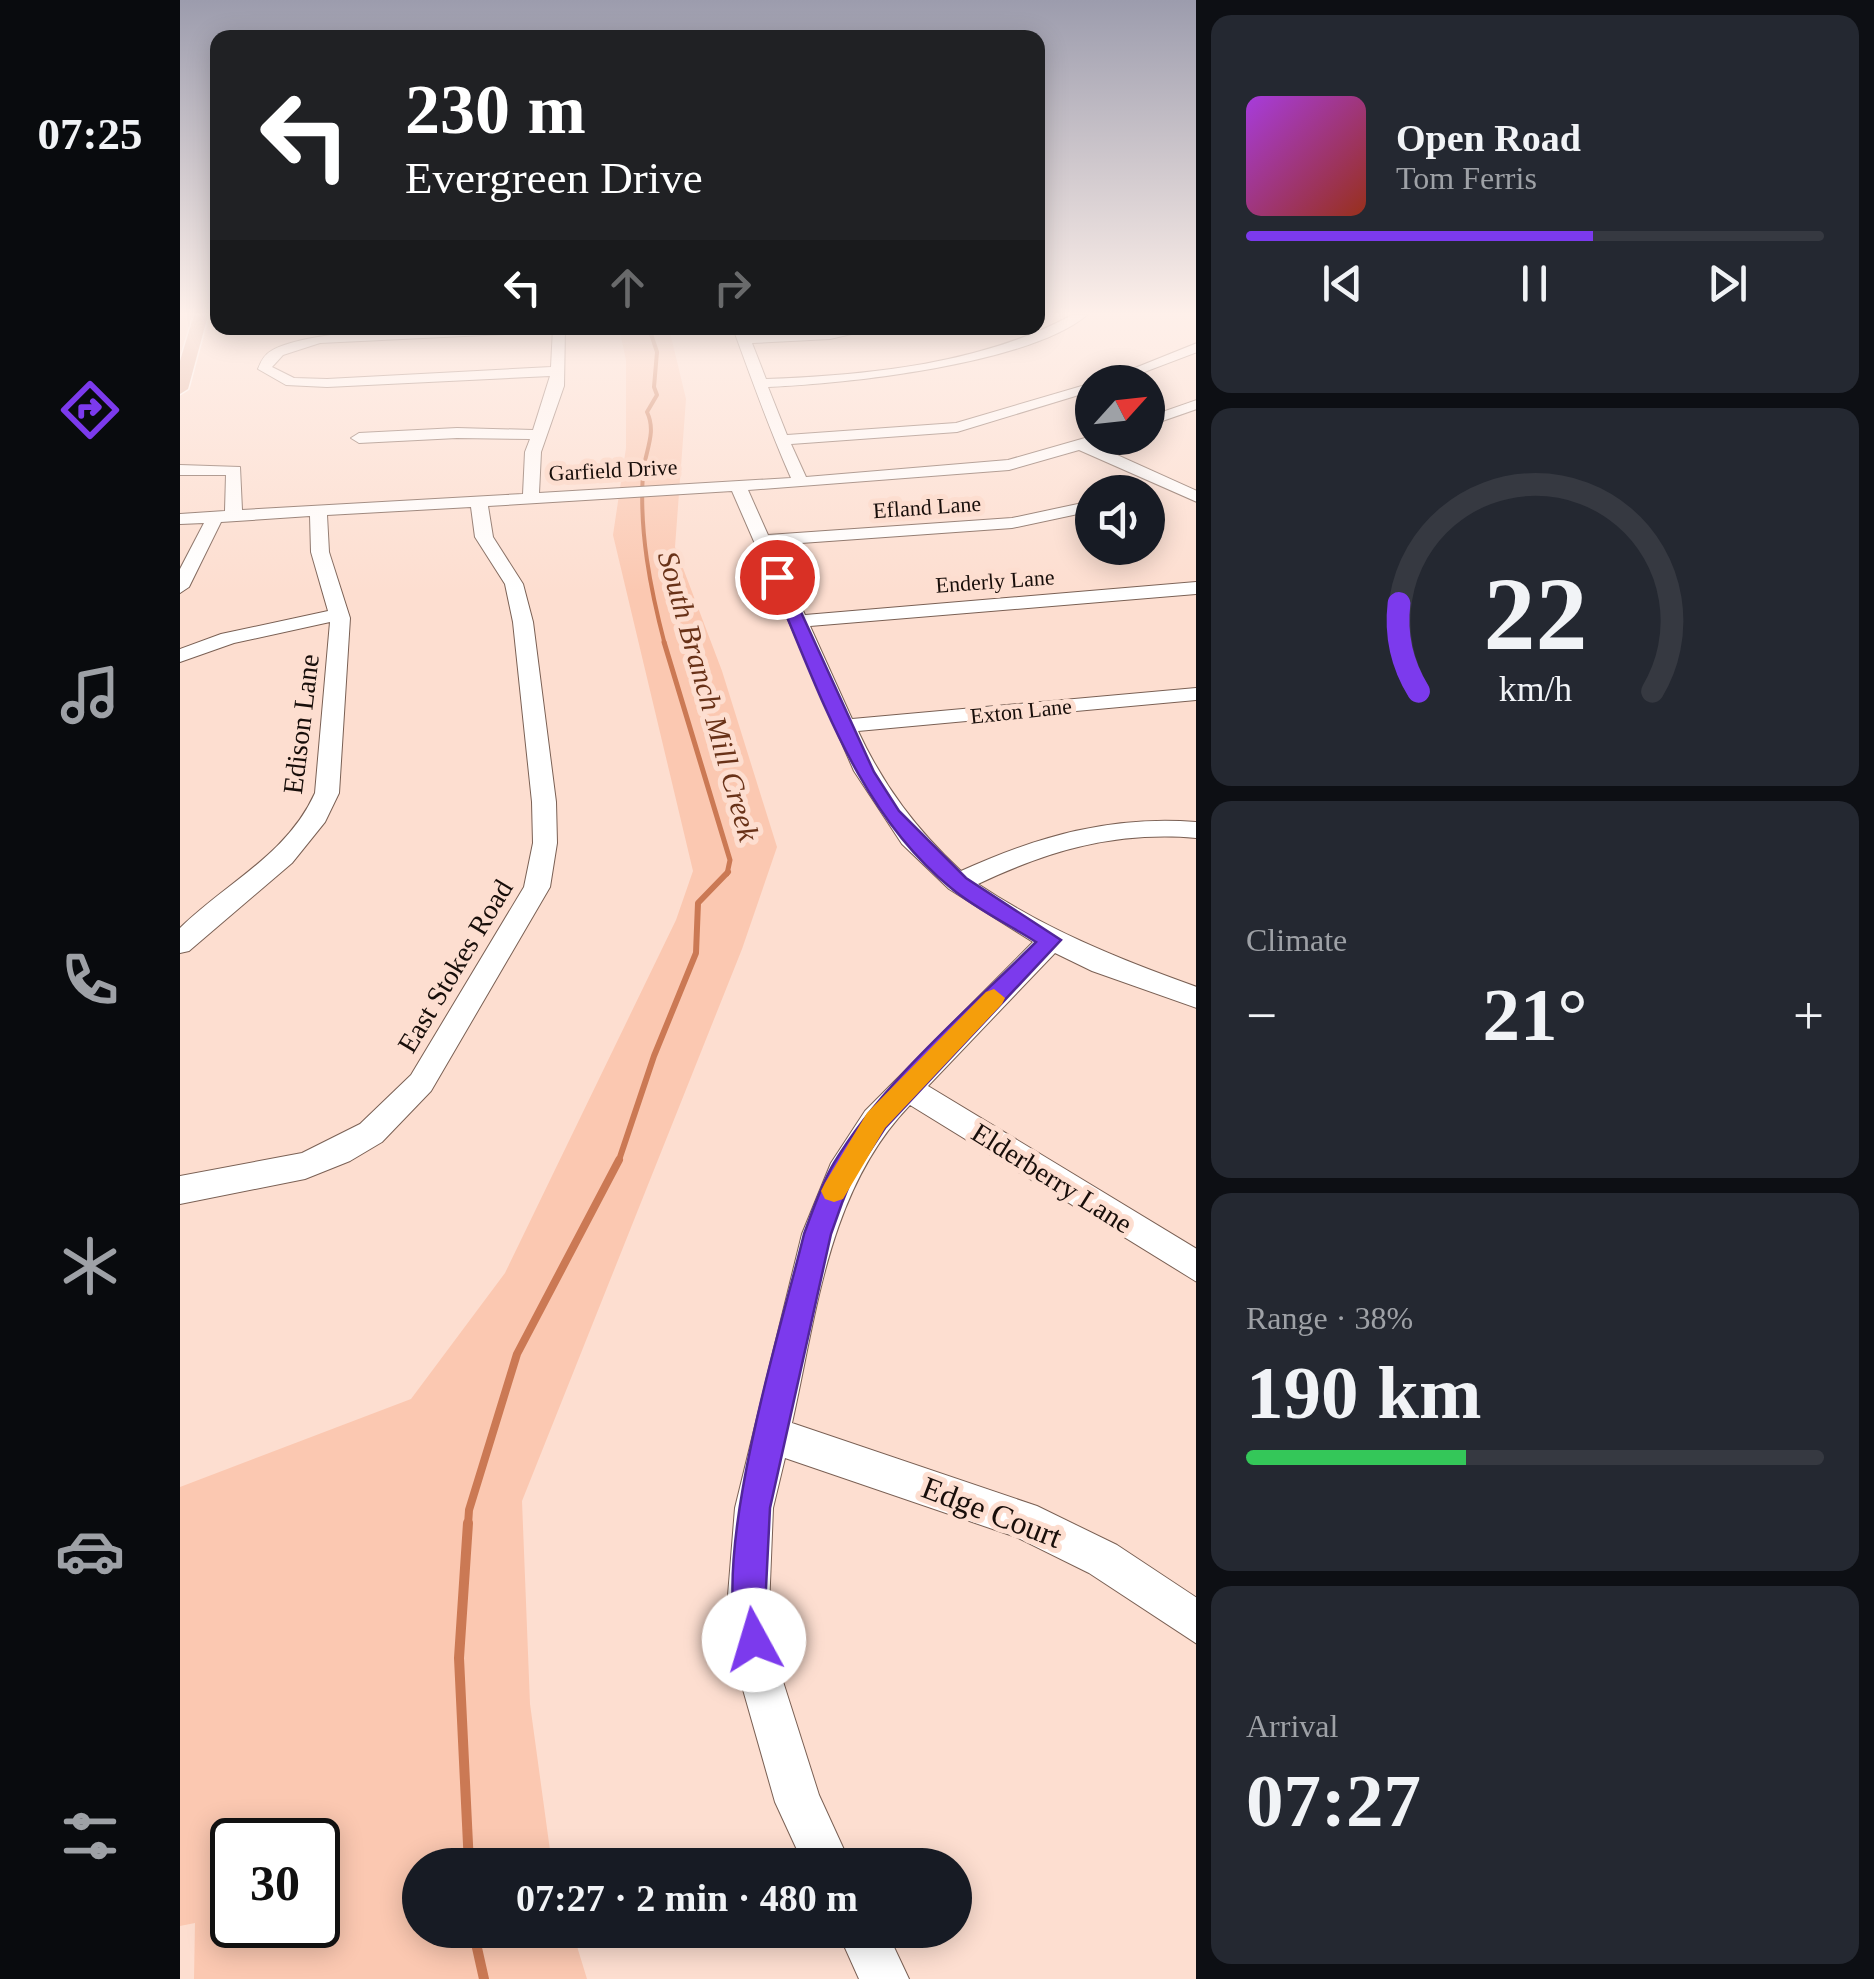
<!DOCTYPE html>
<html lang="en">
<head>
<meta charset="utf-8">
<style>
	body { margin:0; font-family:"Times New Roman",serif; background:#242831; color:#f1f3f6; height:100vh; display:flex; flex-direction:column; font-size:38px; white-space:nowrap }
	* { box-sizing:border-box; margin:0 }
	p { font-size:32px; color:#9ea1a6 }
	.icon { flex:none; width:55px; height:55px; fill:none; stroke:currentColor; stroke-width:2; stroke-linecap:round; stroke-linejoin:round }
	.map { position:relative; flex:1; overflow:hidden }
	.details { display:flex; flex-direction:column; gap:15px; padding:15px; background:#0d0f14; width:678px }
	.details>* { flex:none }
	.banner { position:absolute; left:30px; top:30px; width:835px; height:305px; border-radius:20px; box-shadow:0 5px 25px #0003; background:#202124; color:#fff; overflow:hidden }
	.needle { width:65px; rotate:63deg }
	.fabs { position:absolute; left:895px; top:365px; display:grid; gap:20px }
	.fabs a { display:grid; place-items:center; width:90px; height:90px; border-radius:50%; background:#171b24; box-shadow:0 5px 25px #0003; font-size:50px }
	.speed { position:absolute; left:30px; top:1818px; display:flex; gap:20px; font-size:50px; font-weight:700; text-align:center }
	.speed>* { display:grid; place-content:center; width:130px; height:130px; border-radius:50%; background:#171b24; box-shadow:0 5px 25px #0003; line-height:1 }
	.speed .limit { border:5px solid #111; border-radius:15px; background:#fff; color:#111 }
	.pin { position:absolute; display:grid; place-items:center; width:85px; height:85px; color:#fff; margin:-42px; border:5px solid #fff; border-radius:50%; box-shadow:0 2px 10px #0007 }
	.me { position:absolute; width:110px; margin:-55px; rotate:354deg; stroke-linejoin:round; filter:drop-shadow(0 0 8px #0008) }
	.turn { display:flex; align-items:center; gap:35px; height:210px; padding:0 30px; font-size:45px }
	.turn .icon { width:130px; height:130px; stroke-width:2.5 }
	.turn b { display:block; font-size:70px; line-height:85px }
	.lanes { display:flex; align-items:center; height:95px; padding:0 30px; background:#0003; justify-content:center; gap:50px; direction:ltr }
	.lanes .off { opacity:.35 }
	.big { font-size:75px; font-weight:700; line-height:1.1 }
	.details .card { flex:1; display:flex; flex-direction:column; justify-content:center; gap:15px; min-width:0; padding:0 35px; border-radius:20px; background:#242831 }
	.details .dial { align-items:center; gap:0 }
	.dial svg { height:260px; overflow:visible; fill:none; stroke:#363941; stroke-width:7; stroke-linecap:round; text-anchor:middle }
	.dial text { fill:#f1f3f6; stroke:none }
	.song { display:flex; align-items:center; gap:30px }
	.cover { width:120px; height:120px; border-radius:15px; background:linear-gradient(135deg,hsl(280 70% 55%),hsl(10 70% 35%)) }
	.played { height:10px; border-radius:5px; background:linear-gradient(90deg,#7c3aed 60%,#363941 60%) }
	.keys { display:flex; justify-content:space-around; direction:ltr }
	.heat { display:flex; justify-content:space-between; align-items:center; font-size:55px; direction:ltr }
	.charge { height:15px; border-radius:8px; background:linear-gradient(90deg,#34c759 38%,#363941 0) }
	.trip { position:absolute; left:222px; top:1848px; width:570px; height:100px; border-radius:50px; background:#171b24; box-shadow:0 5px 25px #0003; font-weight:700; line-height:100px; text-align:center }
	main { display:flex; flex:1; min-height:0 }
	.tabs { display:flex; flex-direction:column; width:180px; justify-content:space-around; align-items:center; background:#090b0e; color:#9ea1a6 }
	.tabs .icon { width:70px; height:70px }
	.tabs .selected { color:#7c3aed }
	.tabs b { font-size:45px; color:#f1f3f6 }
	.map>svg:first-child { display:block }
	.green { fill:#fbc8b1; fill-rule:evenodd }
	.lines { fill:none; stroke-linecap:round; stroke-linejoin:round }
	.stream-far4 { stroke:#cb7954; stroke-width:4 }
	.stream-far3 { stroke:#cb7954; stroke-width:5 }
	.stream-far2 { stroke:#cb7954; stroke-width:6 }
	.stream-far1 { stroke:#cb7954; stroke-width:8 }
	.stream { stroke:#cb7954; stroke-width:10 }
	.minor-casing { stroke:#7a6054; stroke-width:2 }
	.major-casing { stroke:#fff; stroke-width:3 }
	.minor { fill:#fff; fill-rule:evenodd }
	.major { fill:#e1b39f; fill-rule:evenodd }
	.route { fill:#7c3aed; stroke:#51269a; stroke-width:2.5 }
	.slow { fill:#f59e0b }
	.labels { text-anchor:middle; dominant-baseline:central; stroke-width:10; stroke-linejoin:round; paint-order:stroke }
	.far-street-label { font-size:22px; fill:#180e0a; stroke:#fdded0 }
	.street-label { font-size:28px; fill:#180e0a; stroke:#fdded0 }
	.water-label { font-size:30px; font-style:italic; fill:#693218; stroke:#fdded0 }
	.near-street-label { font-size:32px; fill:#180e0a; stroke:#fdded0 }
</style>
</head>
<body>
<main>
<nav class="tabs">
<b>07:25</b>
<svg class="icon selected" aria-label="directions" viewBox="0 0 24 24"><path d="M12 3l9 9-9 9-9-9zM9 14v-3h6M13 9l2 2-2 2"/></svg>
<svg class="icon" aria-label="music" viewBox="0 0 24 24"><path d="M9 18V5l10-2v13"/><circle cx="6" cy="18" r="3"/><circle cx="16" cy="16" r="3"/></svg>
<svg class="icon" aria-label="phone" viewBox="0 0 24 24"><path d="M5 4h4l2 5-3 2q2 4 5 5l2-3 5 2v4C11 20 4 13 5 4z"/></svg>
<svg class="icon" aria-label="climate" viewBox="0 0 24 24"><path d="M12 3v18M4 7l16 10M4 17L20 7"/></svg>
<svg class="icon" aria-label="car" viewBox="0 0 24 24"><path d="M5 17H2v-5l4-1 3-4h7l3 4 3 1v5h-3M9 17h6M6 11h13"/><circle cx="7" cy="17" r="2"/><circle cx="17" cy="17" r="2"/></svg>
<svg class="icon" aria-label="filters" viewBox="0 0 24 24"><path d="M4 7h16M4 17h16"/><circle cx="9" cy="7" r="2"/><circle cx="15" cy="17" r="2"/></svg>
</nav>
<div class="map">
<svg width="1017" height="1979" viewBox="0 0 1017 1979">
	<rect width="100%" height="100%" fill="#fdded0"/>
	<path class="green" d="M439,328H489L506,399L495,547L542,671L597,847L562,949L342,1501L350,1704L372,1865H240V1930H392L407,1979H14L15,1923L0,1926V1487L231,1399L325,1273L496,920L513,871L433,535L446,448V360ZM52,1840H138V1925H52Z"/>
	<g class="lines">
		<path class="stream-far4" d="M469,328L477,352L474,387L477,395L467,412C477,433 465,451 463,473C459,531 470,588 485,645"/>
		<path class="stream-far3" d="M484,642L550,860L547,874"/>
		<path class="stream-far2" d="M438,1163L474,1056L516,953L518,903L548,872"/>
		<path class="stream-far1" d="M288,1525L289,1510L337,1354L439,1160"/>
		<path class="stream" d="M288,1523L279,1658L289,1865
			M293,1930L304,1979"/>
		<g class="minor-casing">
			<path id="minor" d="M892,315H907C849,364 666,384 588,387L607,435L776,423L912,383V391L777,432L611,444L626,477L828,460L912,436L931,438L915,445L1017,491V502L899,450L829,470L568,490L588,535L832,518L912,501V511L832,528L593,545L625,615L1017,582V594L630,626L672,719L1017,688V700L678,731C704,787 737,830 781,871C858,836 932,815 1017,822V838C936,831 870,850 798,884C867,930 938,959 1017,987V1008L912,971L875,953L748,1086L1017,1249V1282L730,1105C648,1190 637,1312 612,1423L857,1506L937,1545L1017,1598V1644L909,1573L836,1537L605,1458L593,1508L589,1608L600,1672L639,1795L671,1865H624L595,1802L558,1672L547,1608L555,1508L622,1234L651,1163L685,1111L853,942L769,889L722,844L674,771L552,491L308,506L313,537L343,584L353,622L376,802L377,843L370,887L251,1091L202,1142L170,1161L125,1179L0,1204V1176L122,1153L180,1124L231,1075L344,887L353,843L352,802L333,622L325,584L295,537L291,507L147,515L149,552L170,618L159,793L145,822L112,863L9,951L0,953V928C47,882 107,855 135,793L150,622L54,643L0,662V649L41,634L148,611L131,552L130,516L41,522L9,587L0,593V569L24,523L0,524V514L45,511L46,475H0V465L60,467L62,510L343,494L345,452L350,439L277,438L179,443L171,438L179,433L277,428L353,430L370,376L147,387L106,385L78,369C81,361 84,355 91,351C134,325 317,324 371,328L365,332L140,343L103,355L92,367L114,378L147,379L371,367L373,328H385L384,386L361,452L359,493L611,478C589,428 571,378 553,328H565L569,335L697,328L650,339L572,343L586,379C688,375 802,364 892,315Z
				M1017,343V352L938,382H920Z
				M1017,400V409L968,426V417Z
				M657,1930H706L729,1979H679Z"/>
		</g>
		<g class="major-casing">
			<path id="major" d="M14,315H28L8,389L0,394V361Z"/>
		</g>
		<use href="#minor" class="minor"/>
		<use href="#major" class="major"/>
	</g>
	<linearGradient id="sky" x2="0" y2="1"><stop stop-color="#9c9cad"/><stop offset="0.53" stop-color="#fef0ea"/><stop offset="1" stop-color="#fef0ea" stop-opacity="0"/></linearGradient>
	<rect width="1017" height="592" fill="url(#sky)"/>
	<path class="route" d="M592,574L605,577L694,772L719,811L786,878L881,940L705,1128L672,1178L662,1203L651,1234L590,1508L585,1608L591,1640L586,1652L574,1657L562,1652C526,1565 601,1330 624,1234C633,1210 641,1185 654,1163C703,1081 788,1010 856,942C828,924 796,909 771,888C675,810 638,686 590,577Z"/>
	<path class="slow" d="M814,989L825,998L822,1004L705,1128L663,1199L654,1202L645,1199L641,1191L645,1183L687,1113L806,992Z"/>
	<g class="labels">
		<g class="far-street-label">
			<text transform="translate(433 470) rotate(-3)">Garfield Drive</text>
			<text transform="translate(747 507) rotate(-4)">Efland Lane</text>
			<text transform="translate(815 581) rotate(-4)">Enderly Lane</text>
			<text transform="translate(841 711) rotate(-6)">Exton Lane</text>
		</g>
		<g class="street-label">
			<text transform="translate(121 724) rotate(-83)">Edison Lane</text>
			<text transform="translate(275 966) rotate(-59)">East Stokes Road</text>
			<text transform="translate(872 1178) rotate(32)">Elderberry Lane</text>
		</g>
		<g class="water-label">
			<text transform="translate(529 696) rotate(74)">South Branch Mill Creek</text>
		</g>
		<g class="near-street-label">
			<text transform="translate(812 1512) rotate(21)">Edge Court</text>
		</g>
	</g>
</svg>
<div class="fabs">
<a><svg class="needle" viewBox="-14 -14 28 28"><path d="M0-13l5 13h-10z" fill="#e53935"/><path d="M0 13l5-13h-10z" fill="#9ea1a6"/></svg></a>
<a><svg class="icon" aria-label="sound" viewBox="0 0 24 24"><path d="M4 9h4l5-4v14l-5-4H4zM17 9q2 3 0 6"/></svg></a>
</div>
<div class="speed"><div class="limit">30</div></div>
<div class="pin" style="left:597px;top:577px;background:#d93025"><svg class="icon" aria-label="arrive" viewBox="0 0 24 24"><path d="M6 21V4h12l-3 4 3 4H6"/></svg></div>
<svg class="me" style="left:574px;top:1640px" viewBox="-20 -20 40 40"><circle r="19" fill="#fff"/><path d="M0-13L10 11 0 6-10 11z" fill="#7c3aed"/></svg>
<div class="trip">07:27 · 2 min · 480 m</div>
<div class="banner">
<div class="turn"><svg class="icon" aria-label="left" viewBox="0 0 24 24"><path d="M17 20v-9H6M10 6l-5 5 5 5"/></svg><div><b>230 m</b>Evergreen Drive</div></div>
<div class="lanes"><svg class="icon" aria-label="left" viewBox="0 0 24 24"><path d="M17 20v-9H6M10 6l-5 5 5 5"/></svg><svg class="icon off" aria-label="ahead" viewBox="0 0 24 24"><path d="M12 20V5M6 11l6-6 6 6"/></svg><svg class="icon off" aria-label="right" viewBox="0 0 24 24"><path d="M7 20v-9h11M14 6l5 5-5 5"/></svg></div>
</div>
</div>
<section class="details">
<div class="card">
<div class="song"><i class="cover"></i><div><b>Open Road</b><p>Tom Ferris</p></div></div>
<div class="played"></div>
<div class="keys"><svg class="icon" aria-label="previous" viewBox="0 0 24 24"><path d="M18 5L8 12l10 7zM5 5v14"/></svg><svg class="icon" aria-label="pause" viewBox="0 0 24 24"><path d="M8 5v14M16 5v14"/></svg><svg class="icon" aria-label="next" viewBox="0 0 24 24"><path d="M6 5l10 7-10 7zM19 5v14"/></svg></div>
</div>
<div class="card dial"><svg viewBox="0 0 100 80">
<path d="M14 69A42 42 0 1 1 86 69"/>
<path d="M14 69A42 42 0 0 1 8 42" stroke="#7c3aed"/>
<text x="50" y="56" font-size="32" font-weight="700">22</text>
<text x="50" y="72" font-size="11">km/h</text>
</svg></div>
<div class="card"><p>Climate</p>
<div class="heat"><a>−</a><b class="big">21°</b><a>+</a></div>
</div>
<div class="card"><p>Range · 38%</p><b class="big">190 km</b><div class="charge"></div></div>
<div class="card"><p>Arrival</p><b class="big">07:27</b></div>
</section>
</main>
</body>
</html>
